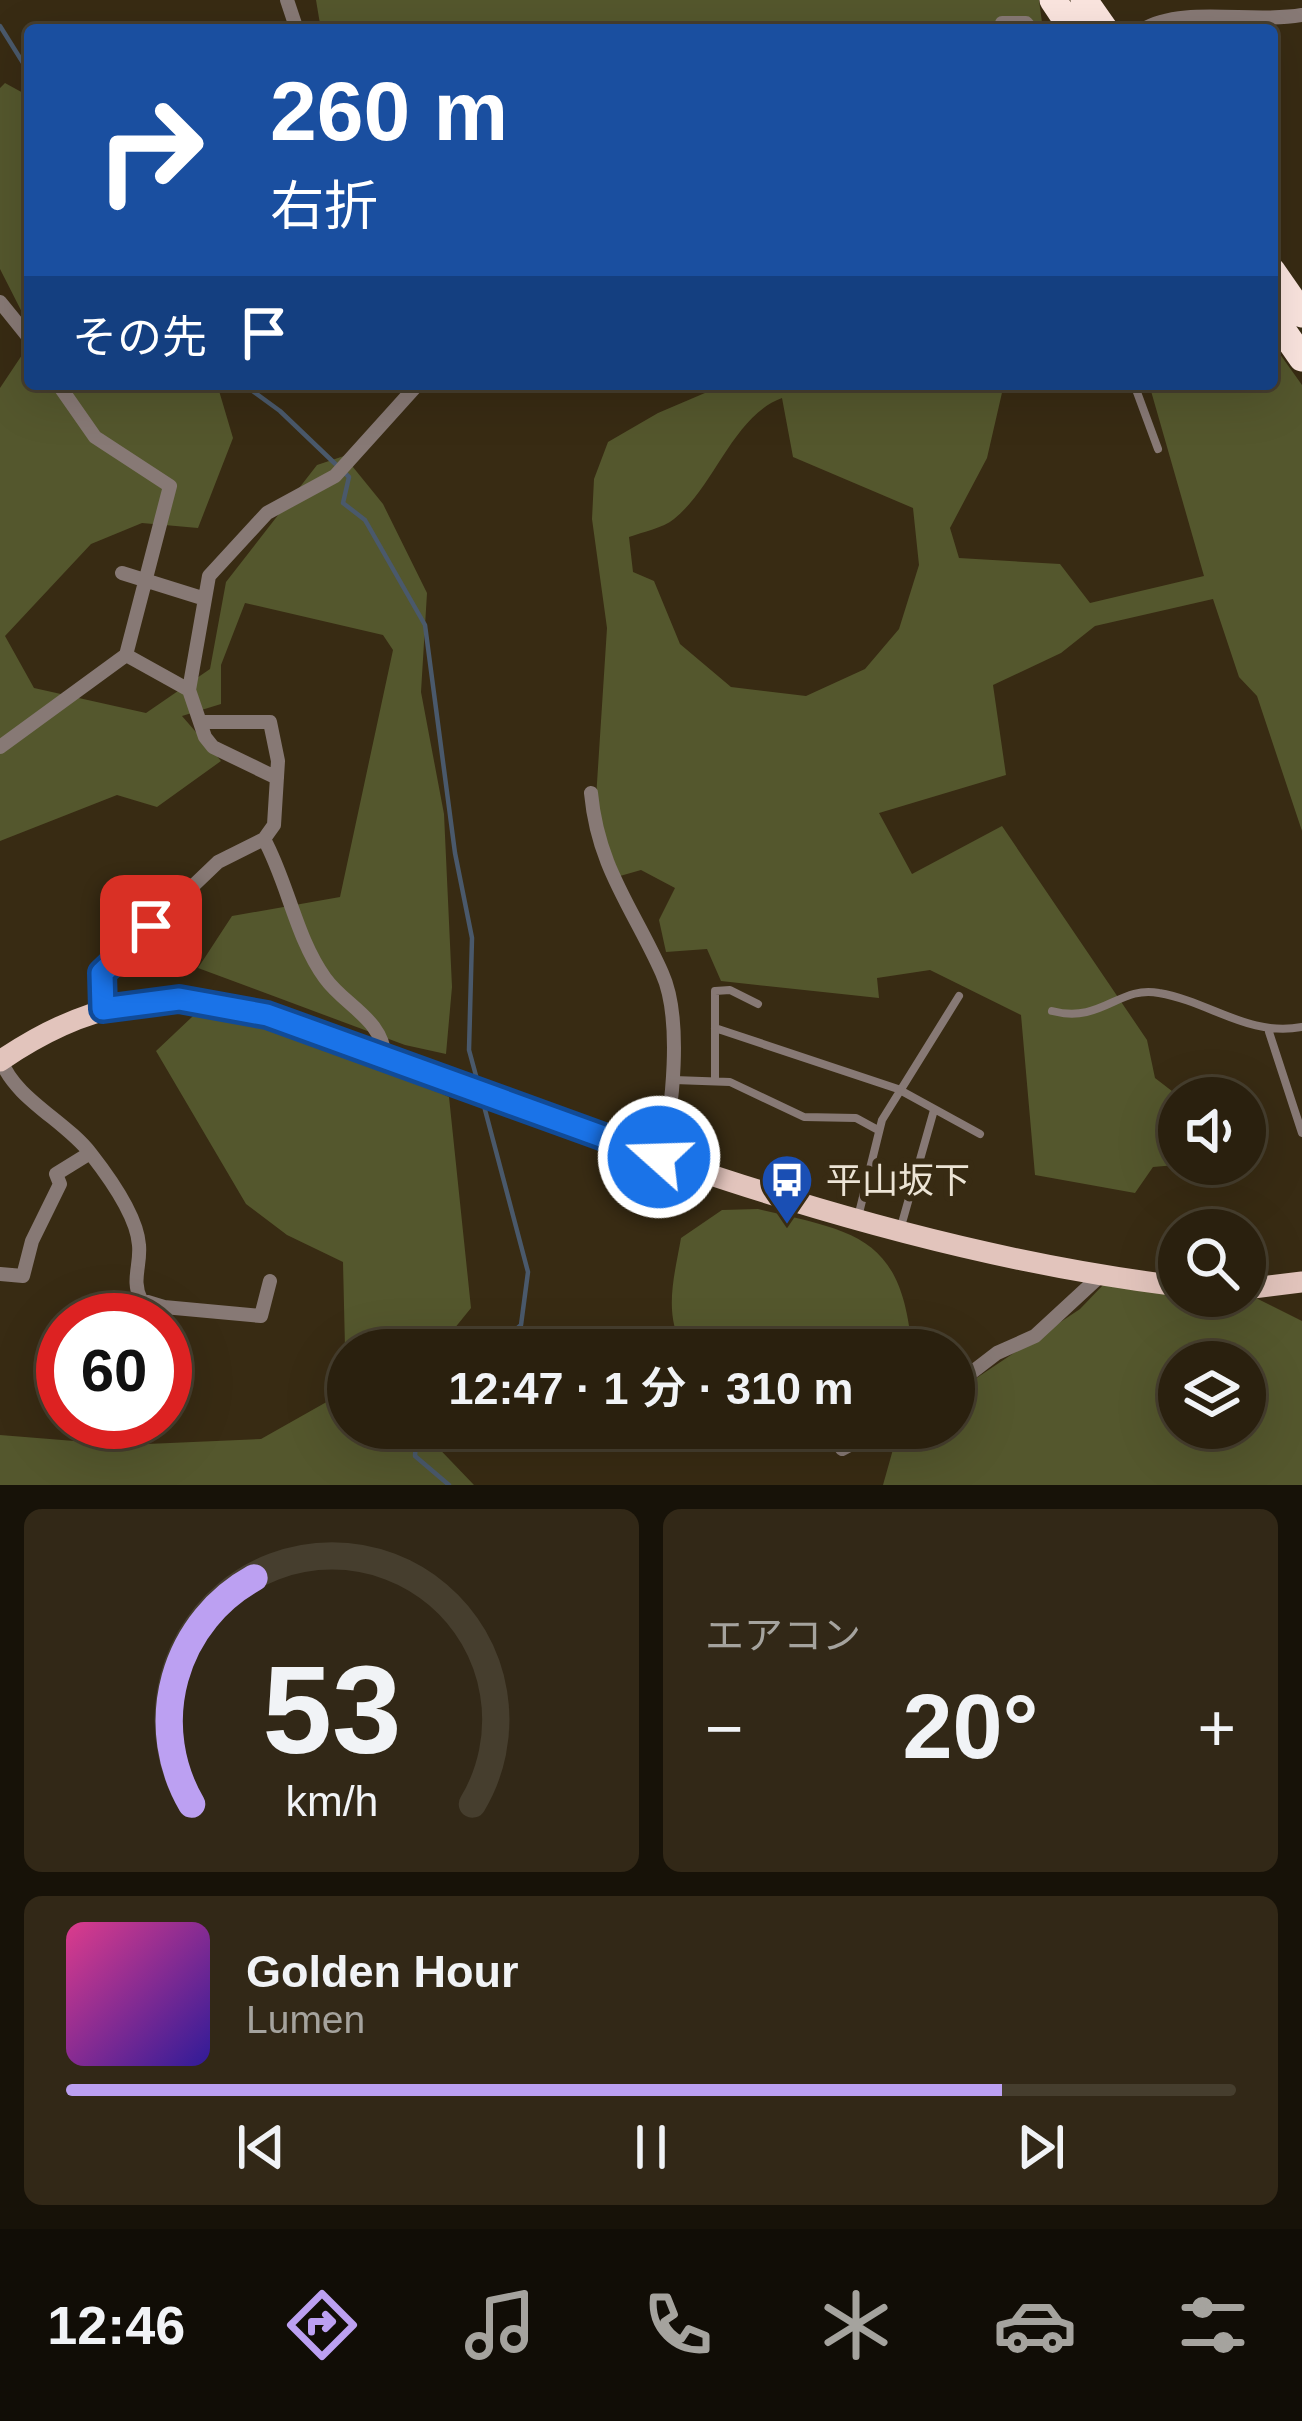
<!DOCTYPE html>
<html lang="ja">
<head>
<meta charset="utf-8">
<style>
	body { margin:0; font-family:Helvetica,"Noto Sans JP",sans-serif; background:#322817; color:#f1f3f6; height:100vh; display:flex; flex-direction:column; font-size:45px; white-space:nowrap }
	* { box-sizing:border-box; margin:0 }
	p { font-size:39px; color:#a5a39e }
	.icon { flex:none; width:66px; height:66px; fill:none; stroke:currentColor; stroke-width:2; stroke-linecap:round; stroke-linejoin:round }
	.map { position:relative; height:1485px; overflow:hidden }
	.drawer { display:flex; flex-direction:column; gap:24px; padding:24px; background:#171208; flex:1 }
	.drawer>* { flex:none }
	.guide { position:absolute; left:24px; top:24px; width:1254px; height:366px; border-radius:12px; box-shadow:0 12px 48px #0002,0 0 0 3px #463e2e; background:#1a4fa0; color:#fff; overflow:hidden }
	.tools { position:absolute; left:1158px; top:1077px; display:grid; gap:24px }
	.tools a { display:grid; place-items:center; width:108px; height:108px; border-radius:50%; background:#2a200e; box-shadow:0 12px 48px #0002,0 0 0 3px #463e2e; font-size:60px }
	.speed { position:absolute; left:36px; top:1293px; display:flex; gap:24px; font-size:60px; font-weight:700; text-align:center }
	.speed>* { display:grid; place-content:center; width:156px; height:156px; border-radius:50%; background:#2a200e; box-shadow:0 12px 48px #0002,0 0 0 3px #463e2e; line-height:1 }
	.speed .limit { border:18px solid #d22; background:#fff; color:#111 }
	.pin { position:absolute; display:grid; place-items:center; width:102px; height:102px; color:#fff; margin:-51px; border-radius:24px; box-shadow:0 6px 18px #0006 }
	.me { position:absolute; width:132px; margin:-66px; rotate:290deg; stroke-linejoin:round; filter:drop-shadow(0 0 9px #0008) }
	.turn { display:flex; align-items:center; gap:42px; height:252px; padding:0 48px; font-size:54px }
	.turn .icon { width:156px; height:156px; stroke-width:2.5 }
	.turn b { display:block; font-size:84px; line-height:102px }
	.then { display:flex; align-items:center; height:114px; padding:0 48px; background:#0003; gap:24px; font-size:45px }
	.big { font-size:90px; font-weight:600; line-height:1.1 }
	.drawer .card { flex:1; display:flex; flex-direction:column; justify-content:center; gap:18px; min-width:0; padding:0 42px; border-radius:18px; background:#322817 }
	.drawer .dial { align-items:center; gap:0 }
	.dial svg { height:312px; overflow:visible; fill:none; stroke:#463e2e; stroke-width:7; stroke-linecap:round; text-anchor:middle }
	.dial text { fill:#f1f3f6; stroke:none }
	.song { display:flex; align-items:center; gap:36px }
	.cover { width:144px; height:144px; border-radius:18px; background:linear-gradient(135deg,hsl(330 70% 55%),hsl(250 70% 35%)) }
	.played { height:12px; border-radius:6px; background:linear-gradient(90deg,#bca0f2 80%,#463e2e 80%) }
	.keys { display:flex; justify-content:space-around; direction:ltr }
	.heat { display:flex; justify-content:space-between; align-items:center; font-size:66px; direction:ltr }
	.drawer .tiles { flex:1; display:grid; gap:24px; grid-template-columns:1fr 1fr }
	.card:last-child { grid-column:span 2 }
	.trip { position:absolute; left:327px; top:1329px; width:648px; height:120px; border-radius:60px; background:#2a200e; box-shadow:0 12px 48px #0002,0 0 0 3px #463e2e; font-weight:600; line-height:120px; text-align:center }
	.dock { display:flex; height:192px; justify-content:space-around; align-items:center; background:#110d06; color:#a5a39e }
	.dock .icon { width:84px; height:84px }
	.dock .current { color:#bca0f2 }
	.dock b { font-size:54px; color:#f1f3f6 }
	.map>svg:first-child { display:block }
	.green { fill:#54572d; fill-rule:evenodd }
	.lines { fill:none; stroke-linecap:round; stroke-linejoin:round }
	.stream { stroke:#4a596b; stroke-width:4.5 }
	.lane { stroke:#877975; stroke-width:8 }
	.street { stroke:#877975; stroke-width:14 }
	.primary { stroke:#e2c4bc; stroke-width:21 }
	.highway { stroke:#fbe5df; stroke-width:27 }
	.route-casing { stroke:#114b97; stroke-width:30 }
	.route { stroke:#1a73e8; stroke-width:21 }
	.labels { text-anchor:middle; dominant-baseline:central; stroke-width:12; stroke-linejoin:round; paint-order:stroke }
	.poi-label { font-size:36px; fill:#ece4d5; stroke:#382b13; text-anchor:start }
</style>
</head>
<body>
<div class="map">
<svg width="1302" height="1485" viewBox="0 0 1302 1485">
	<rect width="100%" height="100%" fill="#382b13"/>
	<path class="green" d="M316,0H1039L1043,30H321Z
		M5,83L25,94L30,104V328L0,269V88Z
		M30,343V384H217L233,438L198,528L142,523L91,544L5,636L34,688L146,713L210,669L226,582L317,465L344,456L383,504L427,593L421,692L444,814L452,987L446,1054L405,1045L198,968L232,916L340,897L393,650L383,635L245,603L221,665V704L182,716L221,761L157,807L117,795L0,841V388Z
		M1272,343L1302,385V831L1257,696L1239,677L1213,599L1095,626L1061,653L993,685L1006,775L879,813L912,874L1002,826L1147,1040L1155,1078L1181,1098L1179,1164H1187L1153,1167L1135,1193L1035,1175L1021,1015L930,970L877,978L879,998L721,981L707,949L666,952L659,920L675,888L641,870L620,876L595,814L607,628L592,519L594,479L608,442L658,413L726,384H1004L987,458L950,528L959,558L1060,564L1090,603L1204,576L1149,384H1272ZM782,398L793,457L913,508L919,565L899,629L865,669L806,696L731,687L680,644L654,581L633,572L629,537C643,532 663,528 674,519C715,486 733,416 782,398Z
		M193,1016C296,1017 357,1055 449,1097L471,1308L437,1350H348V1428H426V1435L474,1485H0V1435L124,1445L261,1439L346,1391L343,1262L287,1235L246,1204L156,1051Z
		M758,1209C857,1232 902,1236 912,1350H828L811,1339L762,1350H684C663,1314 674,1278 681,1238L722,1210Z
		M1104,1284L1179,1296L1250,1295L1302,1321V1485H883L899,1428H954V1393L1080,1309ZM1179,1362H1245V1428H1179Z"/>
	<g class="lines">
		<path class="stream" d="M0,26L30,74
			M243,384L280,411L349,477L343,503L365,520L425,625L455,853L472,938L469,1050L478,1083
			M484,1106L528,1272L521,1325L493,1350
			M417,1428L415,1456L449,1485"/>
		<path class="lane" d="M1134,384L1158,449
			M1052,1011C1102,1024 1119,985 1159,993C1211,1002 1248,1037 1302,1027
			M715,1028L898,1089L980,1134
			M1269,1032L1302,1133
			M674,1080L730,1082L804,1117L856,1118L878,1130
			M715,1080V991L730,990L758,1004
			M858,1217L882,1120L959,996
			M900,1230L934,1110"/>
		<path class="street" d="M287,0L297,30
			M1002,23H1026L1032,30
			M1142,30C1182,5 1253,24 1302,15
			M0,302L30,339
			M58,384L95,437L170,486L126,655
			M122,573L202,598
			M0,747L126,655L189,690
			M277,778L213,747L205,737L189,690L209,576L267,513L335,476L418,384
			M591,793C598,868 633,908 662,973C682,1017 674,1112 659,1157
			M264,839C288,883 296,938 325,978C345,1006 383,1019 385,1058
			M103,1009L102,973L218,862L264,839L274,825L278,761L270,722H200
			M1,1060C15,1099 66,1121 91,1154C109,1177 137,1216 139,1245C141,1266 131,1280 141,1300L164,1307L261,1316L270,1281
			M0,1274L23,1276L32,1241L60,1184L56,1174L90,1153
			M954,1386L997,1353L1035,1336L1101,1275
			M842,1449L881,1428"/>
		<path class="primary" d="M0,1061C89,1000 163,988 267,1015C565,1123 863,1248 1179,1286
			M1245,1289L1302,1282"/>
		<path class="highway" d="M1053,0L1073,30
			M1084,0L1105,30
			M1272,271L1302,314
			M1272,315L1302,358"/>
	</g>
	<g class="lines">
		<g class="route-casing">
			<path id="route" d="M151,926L102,973L103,1009L179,999L267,1015L659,1157"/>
		</g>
		<use href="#route" class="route"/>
	</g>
	<defs>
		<g id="bus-pin" transform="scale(2.7)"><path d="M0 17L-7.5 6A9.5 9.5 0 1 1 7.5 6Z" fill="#1a4fb4" stroke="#382b13"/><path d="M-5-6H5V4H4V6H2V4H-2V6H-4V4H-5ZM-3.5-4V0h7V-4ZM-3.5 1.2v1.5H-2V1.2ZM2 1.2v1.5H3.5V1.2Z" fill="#fff"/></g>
	</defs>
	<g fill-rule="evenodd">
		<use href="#bus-pin" x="787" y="1180"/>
	</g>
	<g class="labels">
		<g class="poi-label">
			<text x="826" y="1180">平山坂下</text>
		</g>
	</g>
</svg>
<div class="tools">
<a><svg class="icon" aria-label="sound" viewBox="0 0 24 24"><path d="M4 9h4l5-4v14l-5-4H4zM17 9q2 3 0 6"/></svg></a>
<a><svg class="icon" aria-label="search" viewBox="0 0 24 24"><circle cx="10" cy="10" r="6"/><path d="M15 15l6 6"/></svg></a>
<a><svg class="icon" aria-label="layers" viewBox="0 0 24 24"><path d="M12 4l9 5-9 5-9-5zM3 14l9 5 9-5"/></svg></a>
</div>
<div class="speed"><div class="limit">60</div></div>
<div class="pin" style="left:151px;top:926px;background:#d93025"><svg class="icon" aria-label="arrive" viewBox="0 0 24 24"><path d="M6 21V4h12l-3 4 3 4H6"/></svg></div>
<svg class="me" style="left:659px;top:1157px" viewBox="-20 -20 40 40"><circle r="17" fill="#1a73e8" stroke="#fff" stroke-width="3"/><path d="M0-11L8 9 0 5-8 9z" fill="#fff"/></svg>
<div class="trip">12:47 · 1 分 · 310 m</div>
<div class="guide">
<div class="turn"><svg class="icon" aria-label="right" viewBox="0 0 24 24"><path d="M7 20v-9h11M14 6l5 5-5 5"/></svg><div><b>260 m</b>右折</div></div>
<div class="then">その先<svg class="icon" aria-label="arrive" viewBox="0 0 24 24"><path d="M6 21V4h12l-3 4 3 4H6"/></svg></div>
</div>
</div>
<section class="drawer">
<div class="tiles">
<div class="card dial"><svg viewBox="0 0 100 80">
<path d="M14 69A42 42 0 1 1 86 69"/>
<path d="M14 69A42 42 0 0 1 30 11" stroke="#bca0f2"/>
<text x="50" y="56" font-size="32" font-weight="700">53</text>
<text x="50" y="72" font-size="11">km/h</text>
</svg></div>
<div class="card"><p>エアコン</p>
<div class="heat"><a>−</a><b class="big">20°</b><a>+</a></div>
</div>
<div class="card">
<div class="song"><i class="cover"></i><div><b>Golden Hour</b><p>Lumen</p></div></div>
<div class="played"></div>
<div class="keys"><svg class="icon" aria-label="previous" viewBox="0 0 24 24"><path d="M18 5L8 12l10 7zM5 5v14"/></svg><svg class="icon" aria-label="pause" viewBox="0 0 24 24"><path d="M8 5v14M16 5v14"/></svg><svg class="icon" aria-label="next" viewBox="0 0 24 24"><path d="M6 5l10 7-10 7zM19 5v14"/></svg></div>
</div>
</div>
</section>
<nav class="dock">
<b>12:46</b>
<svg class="icon current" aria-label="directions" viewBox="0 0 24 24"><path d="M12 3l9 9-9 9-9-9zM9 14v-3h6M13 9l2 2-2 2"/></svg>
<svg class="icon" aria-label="music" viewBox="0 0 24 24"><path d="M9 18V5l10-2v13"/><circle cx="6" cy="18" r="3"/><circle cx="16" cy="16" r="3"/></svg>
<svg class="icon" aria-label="phone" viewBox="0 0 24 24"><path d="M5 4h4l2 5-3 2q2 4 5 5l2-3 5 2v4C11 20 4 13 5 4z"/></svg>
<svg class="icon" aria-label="climate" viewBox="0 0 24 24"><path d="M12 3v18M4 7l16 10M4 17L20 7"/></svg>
<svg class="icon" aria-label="car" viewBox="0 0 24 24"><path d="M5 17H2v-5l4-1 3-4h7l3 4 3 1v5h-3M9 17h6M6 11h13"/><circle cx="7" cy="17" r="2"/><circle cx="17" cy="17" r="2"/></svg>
<svg class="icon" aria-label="filters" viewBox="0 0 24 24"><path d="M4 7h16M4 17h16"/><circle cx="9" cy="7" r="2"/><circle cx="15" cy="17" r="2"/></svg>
</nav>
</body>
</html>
